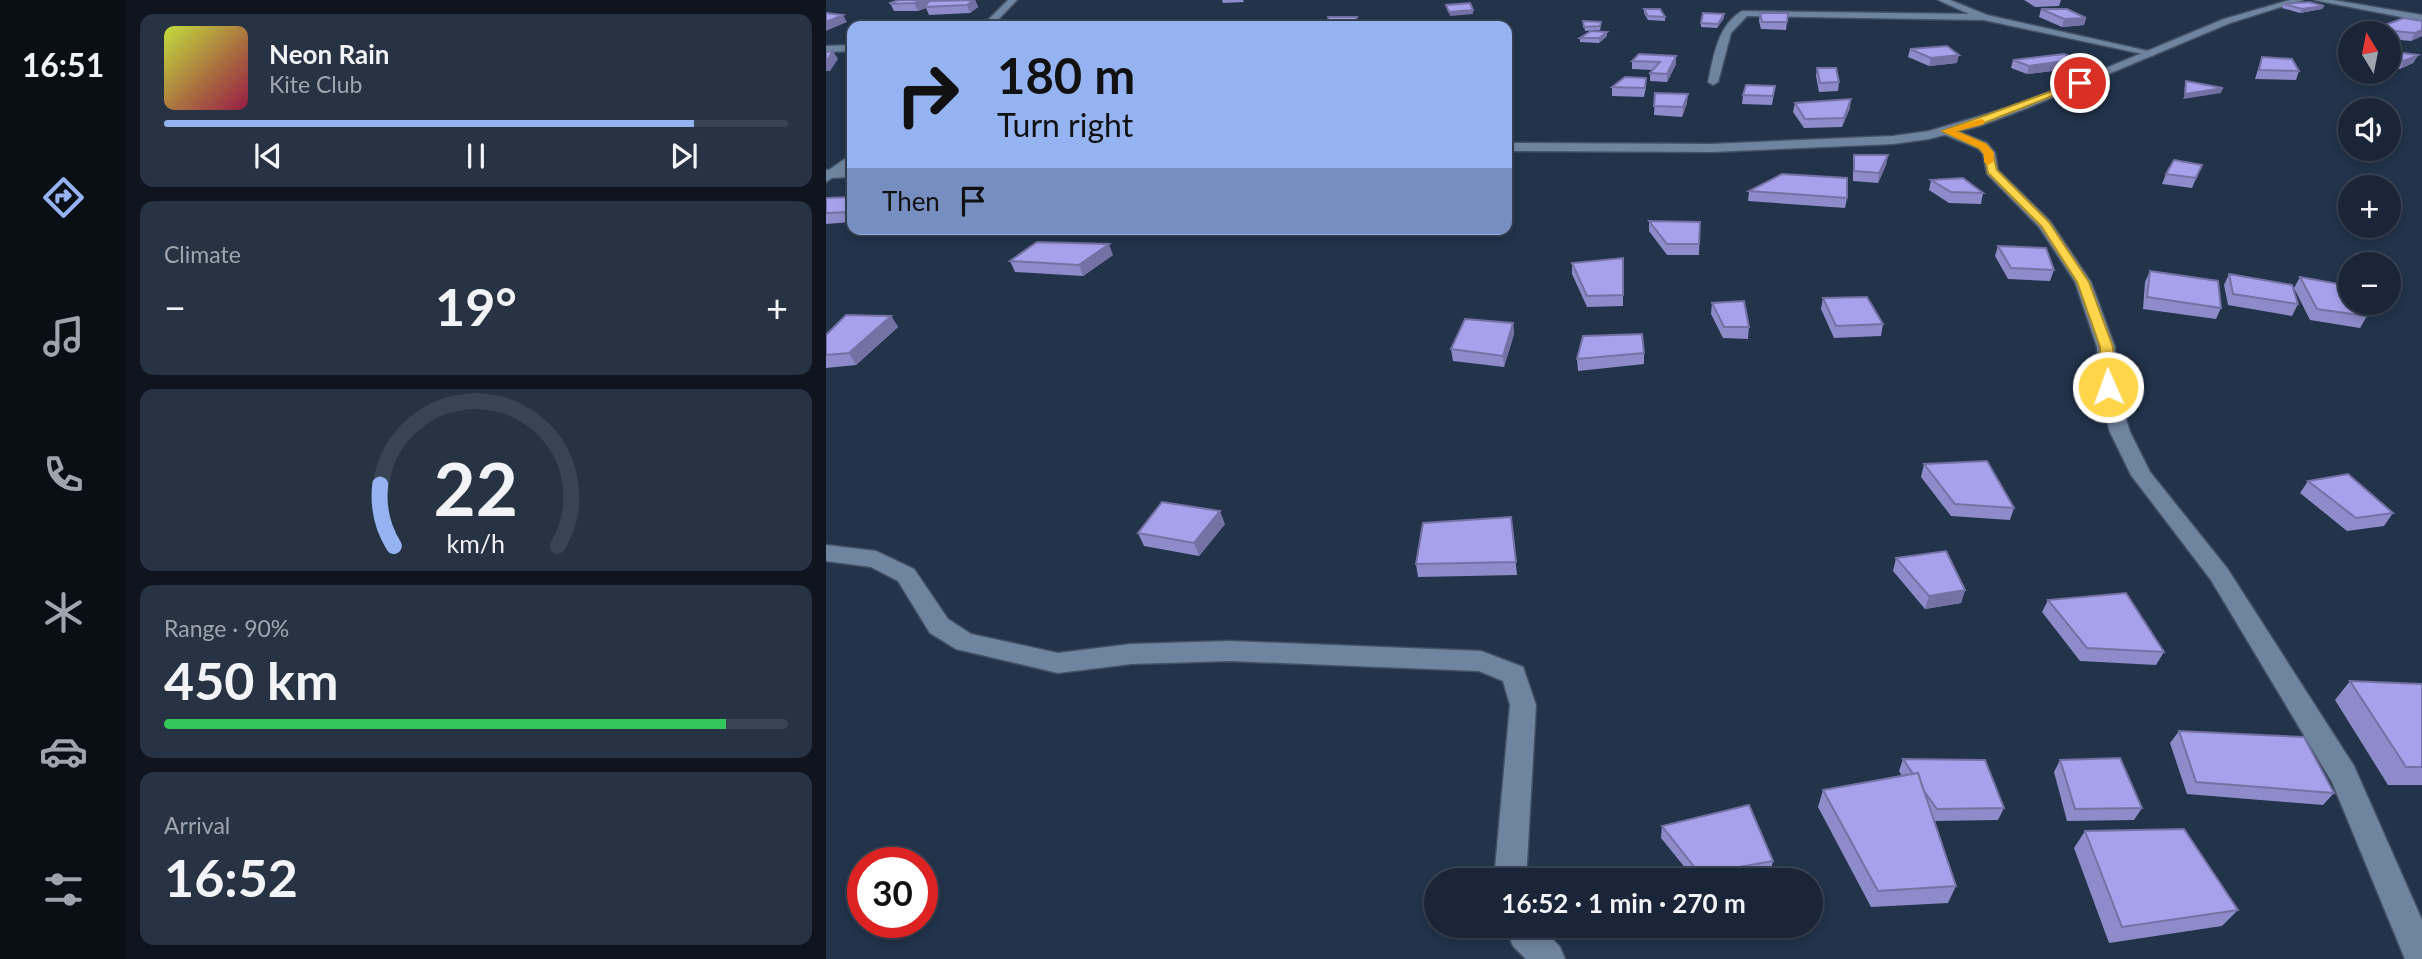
<!DOCTYPE html>
<html lang="en">
<head>
<meta charset="utf-8">
<style>
	body { margin:0; font-family:Lato,sans-serif; background:#273243; color:#f1f3f6; height:100vh; display:flex; flex-direction:column; font-size:26px; white-space:nowrap }
	* { box-sizing:border-box; margin:0 }
	p { font-size:23px; color:#9fa5ae }
	.icon { flex:none; width:38px; height:38px; fill:none; stroke:currentColor; stroke-width:2; stroke-linecap:round; stroke-linejoin:round }
	.map { position:relative; flex:1; overflow:hidden }
	.sheet { display:flex; flex-direction:column; gap:14px; padding:14px; background:#0e151f; width:700px }
	.sheet>* { flex:none }
	.guide { position:absolute; left:21px; top:21px; width:665px; height:214px; border-radius:14px; box-shadow:0 4px 10px #0003,0 0 0 2px #384353; background:#95b2f1; color:#111; overflow:hidden }
	.needle { width:46px; rotate:350deg }
	.buttons { position:absolute; left:1512px; top:21px; display:grid; gap:14px }
	.buttons a { display:grid; place-items:center; width:63px; height:63px; border-radius:50%; background:#1a2638; box-shadow:0 4px 10px #0003,0 0 0 2px #384353; font-size:35px }
	.speed { position:absolute; left:21px; top:847px; display:flex; gap:14px; font-size:35px; font-weight:700; text-align:center }
	.speed>* { display:grid; place-content:center; width:91px; height:91px; border-radius:50%; background:#1a2638; box-shadow:0 4px 10px #0003,0 0 0 2px #384353; line-height:1 }
	.speed .limit { border:10px solid #d22; background:#fff; color:#111 }
	.pin { position:absolute; display:grid; place-items:center; width:60px; height:60px; color:#fff; margin:-30px; border:4px solid #fff; border-radius:50%; box-shadow:0 2px 7px #0007 }
	.me { position:absolute; width:77px; margin:-38px; rotate:358deg; stroke-linejoin:round; filter:drop-shadow(0 0 5px #0008) }
	.turn { display:flex; align-items:center; gap:24px; height:147px; padding:0 35px; font-size:32px }
	.turn .icon { width:91px; height:91px; stroke-width:2.5 }
	.turn b { display:block; font-size:49px; line-height:60px }
	.then { display:flex; align-items:center; height:66px; padding:0 35px; background:#0003; gap:14px; font-size:26px }
	.big { font-size:52px; font-weight:700; line-height:1.1 }
	.sheet .tile { flex:1; display:flex; flex-direction:column; justify-content:center; gap:10px; min-width:0; padding:0 24px; border-radius:14px; background:#273243 }
	.sheet .dial { align-items:center; gap:0 }
	.dial svg { height:182px; overflow:visible; fill:none; stroke:#384353; stroke-width:7; stroke-linecap:round; text-anchor:middle }
	.dial text { fill:#f1f3f6; stroke:none }
	.song { display:flex; align-items:center; gap:21px }
	.cover { width:84px; height:84px; border-radius:10px; background:linear-gradient(135deg,hsl(70 70% 55%),hsl(340 70% 35%)) }
	.played { height:7px; border-radius:4px; background:linear-gradient(90deg,#95b2f1 85%,#384353 85%) }
	.keys { display:flex; justify-content:space-around; direction:ltr }
	.heat { display:flex; justify-content:space-between; align-items:center; font-size:38px; direction:ltr }
	.charge { height:10px; border-radius:5px; background:linear-gradient(90deg,#34c759 90%,#384353 0) }
	.trip { position:absolute; left:598px; top:868px; width:399px; height:70px; border-radius:35px; background:#1a2638; box-shadow:0 4px 10px #0003,0 0 0 2px #384353; font-weight:700; line-height:70px; text-align:center }
	main { display:flex; flex:1; min-height:0 }
	.dock { display:flex; flex-direction:column; width:126px; justify-content:space-around; align-items:center; background:#0a0f16; color:#9fa5ae }
	.dock .icon { width:49px; height:49px }
	.dock .selected { color:#95b2f1 }
	.dock b { font-size:32px; color:#f1f3f6 }
	.map>svg:first-child { display:block }
	.lines { fill:none; stroke-linecap:round; stroke-linejoin:round }
	.street-casing { stroke:#435165; stroke-width:3 }
	.secondary-casing { stroke:#435165; stroke-width:3 }
	.street { fill:#6f849f; fill-rule:evenodd }
	.secondary { fill:#6f849f; fill-rule:evenodd }
	.wall { fill:#8e8bca }
	.shaded-wall { fill:#7471a4 }
	.building { fill:#a5a2eb; stroke:#7471a4; stroke-width:2 }
	.route { fill:#ffd54a; stroke:#a68a30; stroke-width:2 }
	.slow { fill:#f59e0b }
</style>
</head>
<body>
<main>
<nav class="dock">
<b>16:51</b>
<svg class="icon selected" aria-label="directions" viewBox="0 0 24 24"><path d="M12 3l9 9-9 9-9-9zM9 14v-3h6M13 9l2 2-2 2"/></svg>
<svg class="icon" aria-label="music" viewBox="0 0 24 24"><path d="M9 18V5l10-2v13"/><circle cx="6" cy="18" r="3"/><circle cx="16" cy="16" r="3"/></svg>
<svg class="icon" aria-label="phone" viewBox="0 0 24 24"><path d="M5 4h4l2 5-3 2q2 4 5 5l2-3 5 2v4C11 20 4 13 5 4z"/></svg>
<svg class="icon" aria-label="climate" viewBox="0 0 24 24"><path d="M12 3v18M4 7l16 10M4 17L20 7"/></svg>
<svg class="icon" aria-label="car" viewBox="0 0 24 24"><path d="M5 17H2v-5l4-1 3-4h7l3 4 3 1v5h-3M9 17h6M6 11h13"/><circle cx="7" cy="17" r="2"/><circle cx="17" cy="17" r="2"/></svg>
<svg class="icon" aria-label="filters" viewBox="0 0 24 24"><path d="M4 7h16M4 17h16"/><circle cx="9" cy="7" r="2"/><circle cx="15" cy="17" r="2"/></svg>
</nav>
<section class="sheet">
<div class="tile">
<div class="song"><i class="cover"></i><div><b>Neon Rain</b><p>Kite Club</p></div></div>
<div class="played"></div>
<div class="keys"><svg class="icon" aria-label="previous" viewBox="0 0 24 24"><path d="M18 5L8 12l10 7zM5 5v14"/></svg><svg class="icon" aria-label="pause" viewBox="0 0 24 24"><path d="M8 5v14M16 5v14"/></svg><svg class="icon" aria-label="next" viewBox="0 0 24 24"><path d="M6 5l10 7-10 7zM19 5v14"/></svg></div>
</div>
<div class="tile"><p>Climate</p>
<div class="heat"><a>−</a><b class="big">19°</b><a>+</a></div>
</div>
<div class="tile dial"><svg viewBox="0 0 100 80">
<path d="M14 69A42 42 0 1 1 86 69"/>
<path d="M14 69A42 42 0 0 1 8 42" stroke="#95b2f1"/>
<text x="50" y="56" font-size="32" font-weight="700">22</text>
<text x="50" y="72" font-size="11">km/h</text>
</svg></div>
<div class="tile"><p>Range · 90%</p><b class="big">450 km</b><div class="charge"></div></div>
<div class="tile"><p>Arrival</p><b class="big">16:52</b></div>
</section>
<div class="map">
<svg width="1596" height="959" viewBox="0 0 1596 959">
	<rect width="100%" height="100%" fill="#22334a"/>
	<g class="lines">
		<g class="street-casing">
			<path id="street" d="M182,0H191L166,26H156Z
				M1112,0H1124L1161,15L1331,53L1326,56L1158,20L921,16L905,33L892,82L887,85L882,82C888,56 891,26 916,11L1143,14Z
				M1488,0H1507L1596,15V21Z
				M26,45V51L0,52V46Z
				M1121,127L1161,143L1169,153L1172,170L1224,221L1265,282L1289,347L1290,387L1304,432L1324,472L1401,568L1528,766L1596,920V959H1579L1506,782L1385,580L1305,475L1284,432L1272,387L1271,347L1249,282L1213,227L1161,174L1157,154L1153,149L1117,134V128Z
				M26,154V164L0,182V172Z
				M0,545L50,551L88,569L122,619L145,634L232,653L305,644L404,641L655,651L697,667L710,705L700,880H668L684,705L677,681L653,671L404,661L305,664L232,673L130,649L104,633L72,581L45,567L0,561Z
				M679,926H714L734,947L739,959H700L687,946Z"/>
		</g>
		<g class="secondary-casing">
			<path id="secondary" d="M1464,0H1477L1404,23L1199,109L1154,126L1103,139L1067,144L886,152L681,151V143L886,144L1067,136L1103,131L1191,105L1398,19Z
				M26,169V177L0,178V170Z"/>
		</g>
		<use href="#street" class="street"/>
		<use href="#secondary" class="secondary"/>
	</g>
	<path class="wall" d="M149,0L152,7L144,13L103,15L100,8L92,11H68L64,3Z
		M396,0H417L418,2L397,3Z
		M1198,0H1235L1233,6L1209,7Z
		M1458,4L1498,6L1496,9L1474,13L1456,8Z
		M818,9L839,17V21L822,20L818,13Z
		M1215,9L1260,18L1258,25L1236,27L1213,17Z
		M934,13H962L960,30L935,29L933,21Z
		M502,17L532,21L530,26H503Z
		M898,18L891,28L875,27V23Z
		M757,21L775,26L774,30L759,31Z
		M1596,21V36L1585,41L1563,39V33H1546L1548,29Z
		M781,32V36L773,43L754,42V38Z
		M1084,49L1131,63L1103,66L1082,57Z
		M1563,51L1592,55L1587,63L1574,69L1563,68Z
		M850,56V64L841,82L824,81V73L826,70L806,69V61Z
		M1436,57L1473,71L1470,80L1429,79L1433,66Z
		M1252,59L1250,68L1201,74L1185,68L1187,60Z
		M991,68L1013,82L1012,91L993,92L990,76Z
		M949,86L946,105L916,104L917,95Z
		M786,87H820L818,97L786,96Z
		M829,93L861,103L856,117L828,115Z
		M969,103L1024,108L1016,127L978,128L967,112Z
		M1028,155H1062L1060,165L1052,183L1027,181V165Z
		M1376,165L1366,188L1336,184L1340,174Z
		M1105,180L1157,193L1155,204L1123,203L1103,190Z
		M923,191L1021,198L1019,208L922,201Z
		M26,197V222L0,224V198Z
		M823,221L874,222L873,255H841L823,231Z
		M1172,246L1228,270L1224,281L1182,279L1169,256Z
		M287,255L257,276L189,272L184,261Z
		M797,258V306L761,307L746,274V263Z
		M1324,271L1395,308L1390,319L1317,309L1319,282Z
		M1403,274L1472,304L1466,316L1402,305L1398,285Z
		M1474,277L1541,316L1534,328L1484,320L1468,288Z
		M997,298L1057,324L1055,336L1008,338L995,309Z
		M886,303L923,327L922,339L897,338L885,314Z
		M65,316L72,327L30,365L0,368V335Z
		M687,323L688,334L678,367L627,361L625,349Z
		M818,353V364L752,371L751,359Z
		M1098,464L1188,508L1184,520L1125,516L1095,477Z
		M1482,481L1567,513L1558,526L1521,531L1474,493Z
		M685,517L691,575L592,577L590,564Z
		M399,524L373,556L318,546L312,533Z
		M1070,558L1139,590L1135,603L1099,609L1067,571Z
		M1222,600L1338,652L1330,665L1254,661L1216,612Z
		M1524,681L1596,684V785H1562L1509,700Z
		M1353,731L1508,793L1497,805L1361,794L1344,743Z
		M1077,759L1178,808L1172,820L1109,821L1130,886L1122,903L1045,907L992,807L997,790L1076,776L1073,771Z
		M1234,760L1316,808L1308,820L1241,821L1228,772Z
		M836,826L947,861L944,873L902,880H869L835,838Z
		M1259,831L1412,910L1396,926L1283,943L1248,848Z"/>
	<path class="shaded-wall" d="M97,0H110L112,3L99,7L100,8L92,11L88,3Z
		M149,0L152,7L144,13L141,5Z
		M1498,6L1496,9L1474,13L1476,9Z
		M647,10V14L624,16L623,12Z
		M898,14V18L891,28L892,24Z
		M17,15L21,22L0,31V22Z
		M1260,18L1258,25L1236,27L1238,19Z
		M1596,30V36L1585,41L1589,33Z
		M781,32V36L773,43V38Z
		M7,51L12,59L4,71H0V62Z
		M1133,55L1131,63L1103,66L1105,58Z
		M1592,55L1587,63L1574,69L1578,61Z
		M850,56V64L841,82V74Z
		M1252,59L1250,68L1201,74L1203,66Z
		M1397,88L1395,93L1357,99L1359,94Z
		M862,94L861,103L856,117L857,107Z
		M1025,99L1024,108L1016,127L1018,118Z
		M1062,155L1060,165L1052,183L1053,173Z
		M283,244L287,255L257,276L253,265Z
		M65,316L72,327L30,365L23,353Z
		M687,323L688,334L678,367L677,356Z
		M394,511L399,524L373,556L368,543Z
		M1139,590L1135,603L1099,609L1103,596Z"/>
	<path class="building" d="M73,0H97L88,3L65,4L64,3Z
		M148,0L141,5L99,7L103,1Z
		M1483,2L1498,6L1476,9L1458,4Z
		M644,3L647,10L623,12L620,5Z
		M818,9H834L839,17L822,16Z
		M1215,9H1241L1260,18L1238,19Z
		M0,13L17,15L0,22Z
		M877,13L898,14L892,24L875,23Z
		M934,13H962L961,22H936Z
		M502,17H531L528,24H503Z
		M1578,18L1596,21V30L1589,33L1548,29Z
		M757,21L775,22L774,26L758,27Z
		M765,31L781,32L773,38H754Z
		M1121,46L1133,55L1105,58L1084,49Z
		M7,51L0,62V52Z
		M1563,51L1592,55L1578,61L1563,58Z
		M813,54L850,56L841,74L824,73L834,62L806,61Z
		M1238,54L1252,59L1203,66L1187,60Z
		M1436,57L1466,59L1473,71L1433,70Z
		M991,68H1010L1013,82L994,83Z
		M799,77L820,78L819,88L786,87Z
		M1360,81L1397,88L1359,94Z
		M920,85L949,86L947,96L917,95Z
		M829,93L862,94L857,107L828,106Z
		M1025,99L1018,118L979,119L969,103Z
		M1028,155H1062L1053,173L1028,171Z
		M1348,160L1376,165L1370,178L1340,174Z
		M956,174L1021,178V198L923,191Z
		M1137,178L1157,193L1125,192L1105,180Z
		M26,197V210L24,212L0,213V198Z
		M823,221L874,222L873,244H841Z
		M211,242L283,244L253,265L184,261Z
		M1172,246L1220,248L1228,270L1185,268Z
		M797,258V295L761,296L746,263Z
		M1324,271L1392,281L1395,308L1321,297Z
		M1403,274L1466,285L1472,304L1407,294Z
		M1474,277L1524,286V303H1536L1541,316L1491,309Z
		M1041,297L1057,324L1010,326L997,298Z
		M918,301L923,327H898L886,303Z
		M20,315L65,316L23,353L0,355V335Z
		M639,319L687,323L677,356L625,349Z
		M816,334L818,353L751,359L757,336Z
		M1161,461L1188,508L1129,504L1098,464Z
		M1522,474L1567,513L1530,518L1482,481Z
		M336,502L394,511L368,543L312,533Z
		M685,517L690,562L590,564L597,523Z
		M1120,551L1139,590L1103,596L1070,558Z
		M1300,593L1338,652L1261,648L1222,600Z
		M1524,681L1596,684V767H1580Z
		M1353,731L1478,737L1508,793L1370,782Z
		M1294,758L1316,808L1249,809L1234,760Z
		M1077,759L1159,760L1178,808L1111,809L1098,791L1092,773L1087,774Z
		M1092,773L1130,886L1052,891L997,790Z
		M923,805L947,861L874,874L836,826Z
		M1358,829L1412,910L1296,927L1259,831Z"/>
	<path class="route" d="M1251,82L1259,83L1153,125L1130,131L1160,144L1166,151L1171,170L1223,222L1263,282L1287,347L1289,387L1282,391L1274,387V347L1251,282L1215,226L1162,173L1158,154L1153,148L1116,131Z"/>
	<path class="slow" d="M1155,119L1158,120V124L1130,131L1160,144L1168,153L1167,162L1162,165L1158,162V154L1153,148L1116,131Z"/>
</svg>
<div class="buttons">
<a><svg class="needle" viewBox="-14 -14 28 28"><path d="M0-13l5 13h-10z" fill="#e53935"/><path d="M0 13l5-13h-10z" fill="#9fa5ae"/></svg></a>
<a><svg class="icon" aria-label="sound" viewBox="0 0 24 24"><path d="M4 9h4l5-4v14l-5-4H4zM17 9q2 3 0 6"/></svg></a>
<a>+</a>
<a>−</a>
</div>
<div class="speed"><div class="limit">30</div></div>
<div class="pin" style="left:1254px;top:83px;background:#d93025"><svg class="icon" aria-label="arrive" viewBox="0 0 24 24"><path d="M6 21V4h12l-3 4 3 4H6"/></svg></div>
<svg class="me" style="left:1282px;top:387px" viewBox="-20 -20 40 40"><circle r="17" fill="#ffd54a" stroke="#fff" stroke-width="3"/><path d="M0-11L8 9 0 5-8 9z" fill="#fff"/></svg>
<div class="trip">16:52 · 1 min · 270 m</div>
<div class="guide">
<div class="turn"><svg class="icon" aria-label="right" viewBox="0 0 24 24"><path d="M7 20v-9h11M14 6l5 5-5 5"/></svg><div><b>180 m</b>Turn right</div></div>
<div class="then">Then<svg class="icon" aria-label="arrive" viewBox="0 0 24 24"><path d="M6 21V4h12l-3 4 3 4H6"/></svg></div>
</div>
</div>
</main>
</body>
</html>
